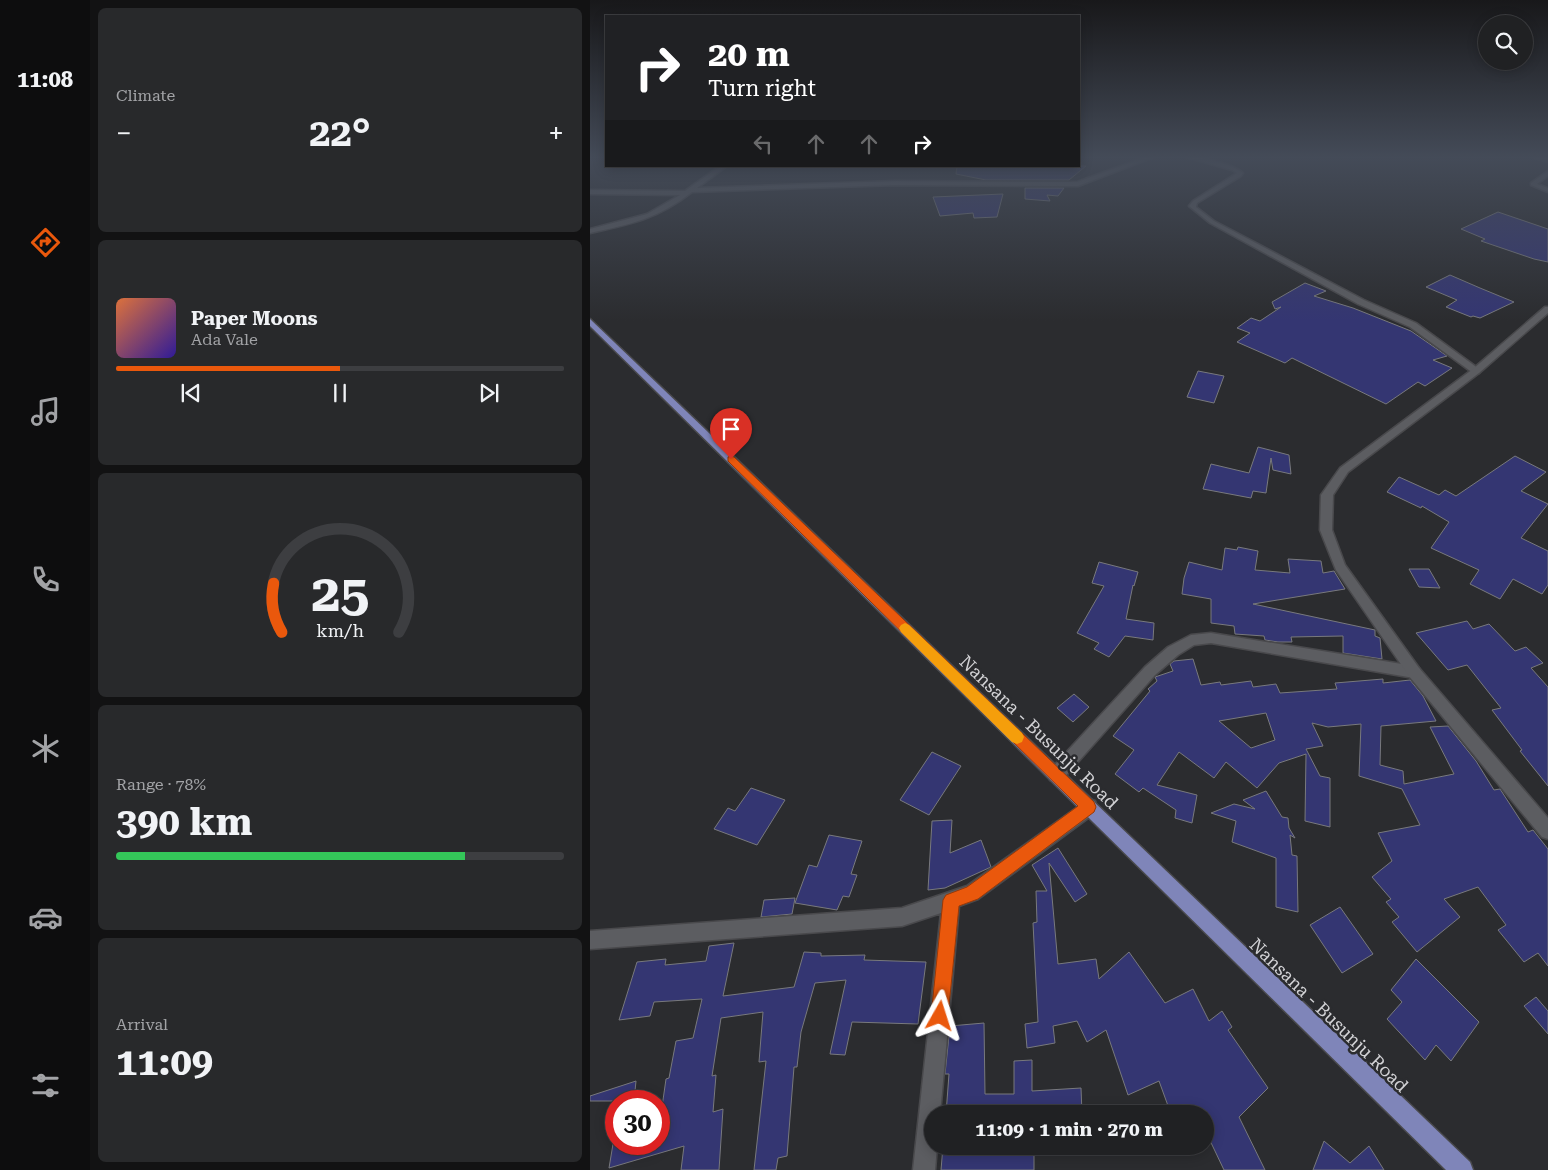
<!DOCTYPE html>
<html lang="en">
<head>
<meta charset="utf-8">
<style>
	body { margin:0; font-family:"Roboto Serif",serif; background:#28292b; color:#f1f3f6; height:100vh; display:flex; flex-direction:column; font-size:19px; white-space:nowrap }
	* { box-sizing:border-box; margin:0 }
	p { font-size:16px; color:#a2a3a6 }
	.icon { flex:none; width:28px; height:28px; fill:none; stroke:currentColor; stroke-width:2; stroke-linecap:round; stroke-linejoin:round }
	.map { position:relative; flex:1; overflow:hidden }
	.panel { display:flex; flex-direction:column; gap:8px; padding:8px; background:#121213; width:500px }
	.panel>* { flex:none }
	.top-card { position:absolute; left:15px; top:15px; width:475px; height:152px; border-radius:0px; box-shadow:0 2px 12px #0003,0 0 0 1px #3d3e41; background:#202124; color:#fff; overflow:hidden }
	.buttons { position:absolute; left:888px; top:15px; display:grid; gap:10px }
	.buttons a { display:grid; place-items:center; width:55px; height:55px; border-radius:50%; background:#202123; box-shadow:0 2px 12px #0003,0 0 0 1px #3d3e41; font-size:25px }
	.speed { position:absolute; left:15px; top:1090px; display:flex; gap:10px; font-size:25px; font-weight:700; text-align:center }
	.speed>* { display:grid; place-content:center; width:65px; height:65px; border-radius:50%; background:#202123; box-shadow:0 2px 12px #0003,0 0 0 1px #3d3e41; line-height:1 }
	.speed .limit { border:8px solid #d22; background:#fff; color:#111 }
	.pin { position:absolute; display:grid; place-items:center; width:42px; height:42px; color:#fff; margin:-51px -21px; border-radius:50% 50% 50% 0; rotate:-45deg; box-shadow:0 0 5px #0007 }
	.pin .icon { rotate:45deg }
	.me { position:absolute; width:55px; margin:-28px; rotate:6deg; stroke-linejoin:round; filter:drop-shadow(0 0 4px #0008) }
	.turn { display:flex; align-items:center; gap:18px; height:105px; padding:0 20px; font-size:22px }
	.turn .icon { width:65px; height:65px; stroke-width:2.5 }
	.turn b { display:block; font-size:35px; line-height:42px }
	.lanes { display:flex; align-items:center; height:48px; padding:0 20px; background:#0003; justify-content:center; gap:25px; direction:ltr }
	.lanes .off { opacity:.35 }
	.big { font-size:38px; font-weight:700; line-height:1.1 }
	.panel .widget { flex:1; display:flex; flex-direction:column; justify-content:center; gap:8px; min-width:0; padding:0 18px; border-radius:8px; background:#28292b }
	.panel .dial { align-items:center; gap:0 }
	.dial svg { height:130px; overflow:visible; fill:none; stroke:#3d3e41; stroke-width:7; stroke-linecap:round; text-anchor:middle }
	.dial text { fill:#f1f3f6; stroke:none }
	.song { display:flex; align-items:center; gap:15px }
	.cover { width:60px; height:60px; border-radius:8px; background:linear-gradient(135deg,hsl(20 70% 55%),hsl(250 70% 35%)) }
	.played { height:5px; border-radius:2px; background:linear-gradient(90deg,#ea580c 50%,#3d3e41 50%) }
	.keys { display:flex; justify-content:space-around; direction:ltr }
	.heat { display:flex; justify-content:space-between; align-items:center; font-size:28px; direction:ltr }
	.charge { height:8px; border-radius:4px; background:linear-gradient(90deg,#34c759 78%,#3d3e41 0) }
	.trip { position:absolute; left:334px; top:1105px; width:290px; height:50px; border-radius:25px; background:#202123; box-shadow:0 2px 12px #0003,0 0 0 1px #3d3e41; font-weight:700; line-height:50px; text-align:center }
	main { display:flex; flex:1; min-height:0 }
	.tabs { display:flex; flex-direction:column; width:90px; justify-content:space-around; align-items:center; background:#0d0d0e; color:#a2a3a6 }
	.tabs .icon { width:35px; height:35px }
	.tabs .on { color:#ea580c }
	.tabs b { font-size:22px; color:#f1f3f6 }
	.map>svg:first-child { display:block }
	.building { fill:#343672; stroke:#78797d; fill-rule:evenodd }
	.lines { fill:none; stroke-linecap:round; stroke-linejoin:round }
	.minor-casing { stroke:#49494c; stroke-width:3 }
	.tertiary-casing { stroke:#49494c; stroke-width:3 }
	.primary-casing { stroke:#49494c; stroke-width:3 }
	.minor { fill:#5c5d61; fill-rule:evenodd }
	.tertiary { fill:#5c5d61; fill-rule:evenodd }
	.primary { fill:#7f85b9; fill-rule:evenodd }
	.route { fill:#ea580c; stroke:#983908 }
	.slow { fill:#f59e0b }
	.labels { text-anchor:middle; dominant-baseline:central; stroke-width:5; stroke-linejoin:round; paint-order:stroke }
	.near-street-label { font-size:18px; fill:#d2d2d5; stroke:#2b2c2f }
</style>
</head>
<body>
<main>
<nav class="tabs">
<b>11:08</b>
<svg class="icon on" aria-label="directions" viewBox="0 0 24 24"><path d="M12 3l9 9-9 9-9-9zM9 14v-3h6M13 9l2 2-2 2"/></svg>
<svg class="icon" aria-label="music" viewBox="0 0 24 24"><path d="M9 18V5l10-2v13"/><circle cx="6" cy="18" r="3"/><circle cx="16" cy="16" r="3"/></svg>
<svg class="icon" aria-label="phone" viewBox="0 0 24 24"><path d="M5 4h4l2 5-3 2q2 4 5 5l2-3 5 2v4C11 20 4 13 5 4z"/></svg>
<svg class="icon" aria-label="climate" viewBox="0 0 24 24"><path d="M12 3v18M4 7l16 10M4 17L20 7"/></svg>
<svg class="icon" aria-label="car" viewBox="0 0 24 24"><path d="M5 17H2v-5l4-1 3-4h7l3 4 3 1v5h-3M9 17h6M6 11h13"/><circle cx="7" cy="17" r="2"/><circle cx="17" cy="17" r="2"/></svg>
<svg class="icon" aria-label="filters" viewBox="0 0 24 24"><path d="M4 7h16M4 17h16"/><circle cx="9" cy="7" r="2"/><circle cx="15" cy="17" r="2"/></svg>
</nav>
<section class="panel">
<div class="widget"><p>Climate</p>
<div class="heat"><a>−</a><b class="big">22°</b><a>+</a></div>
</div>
<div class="widget">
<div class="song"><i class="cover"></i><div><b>Paper Moons</b><p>Ada Vale</p></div></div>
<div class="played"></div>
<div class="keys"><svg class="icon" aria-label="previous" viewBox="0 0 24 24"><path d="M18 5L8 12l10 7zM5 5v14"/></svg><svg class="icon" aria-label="pause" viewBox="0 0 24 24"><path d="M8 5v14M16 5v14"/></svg><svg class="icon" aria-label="next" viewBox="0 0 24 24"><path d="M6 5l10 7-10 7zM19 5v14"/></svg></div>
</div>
<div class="widget dial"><svg viewBox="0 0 100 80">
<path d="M14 69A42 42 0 1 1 86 69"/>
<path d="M14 69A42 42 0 0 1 9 39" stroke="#ea580c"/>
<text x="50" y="56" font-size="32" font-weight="700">25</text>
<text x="50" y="72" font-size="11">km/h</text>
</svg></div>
<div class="widget"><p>Range · 78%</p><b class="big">390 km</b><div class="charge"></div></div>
<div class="widget"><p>Arrival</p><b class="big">11:09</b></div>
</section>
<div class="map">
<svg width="958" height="1170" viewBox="0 0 958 1170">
	<rect width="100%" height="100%" fill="#2b2c2f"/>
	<path class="building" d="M367,166H496L479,180H396L366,174Z
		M435,188H474L468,196L457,195L460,201L435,199Z
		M413,194L407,217L384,218L383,213L350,216L343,197Z
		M908,212L958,229V262L944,259L891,241L895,239L871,229Z
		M860,275L890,288L924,302L890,318L883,316L881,317L856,307L867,300L836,287Z
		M715,283L736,291L724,296L763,308L821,331L857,356L843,360L862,368L835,386L828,382L796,404L702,358L695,363L647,342L660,333L647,328L661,318L670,321L691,307L685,309L682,302Z
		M608,371L634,376L624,403L597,397Z
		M668,447L699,455L701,474L683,470L681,458L676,493L663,491L661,498L613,489L621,464L659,473Z
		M925,456L956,472L931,491L958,504L931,538L958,551V585L952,594L923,579L910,599L880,584L889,570L841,548L859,522L832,506L831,508L797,492L809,477L849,495L855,490L866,496Z
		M648,547L668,551L665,570L700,573L698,559L731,561L733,573L744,571L755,589L663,604L785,630V636L790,638L792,659L753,653V636L701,637L702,642H688L675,640L674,636L645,634L644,626L621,623V599L592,594L594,578L599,562L632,570L635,548L647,550Z
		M509,562L548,572L544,586L543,585L536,619L564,623L563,640L535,636L519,657L504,649L509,643L487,633L514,586L502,583Z
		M819,569H839L850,588L829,587Z
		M877,621L883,629L899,624L925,651L936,647L953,663L941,668L958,687V786L930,751L932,750L902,710L911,708L877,665L858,670L826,633Z
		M603,659L611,685L630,682L631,685L661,681L663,687L686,684L690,693L747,689L745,683L793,679V683L820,680L833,696L846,721L791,726L790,765L813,771L814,784L864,774L840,727L858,726L886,761L904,790L910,789L938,832L943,830L958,849V966L948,953L934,962L908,930L916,925L888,887L854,899L870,917L827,952L802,922L809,917L796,902L801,899L782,877L802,861L788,833L830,825L812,789L769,776L771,724L738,727L722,723L733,746L716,749L730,776L740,778V827L715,821L716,754L689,763L667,788L636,762L624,778L589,752L567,785L607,795L602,823L585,818L586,810L553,788L549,792L525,774L544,750L523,736L560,691L558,689L567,681L565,677L583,671L580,664L584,661ZM676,713L685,740L661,748L629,721Z
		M484,694L499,707L483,722L467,708Z
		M342,752L371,766L339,815L310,800Z
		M161,788L195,800L167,845L124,829L138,808L145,811Z
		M676,791L692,817L698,818L699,828L705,838L700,835L702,855L707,856L708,912L686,907V858L642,842L646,821L621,813L644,804L665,809L653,800Z
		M362,820L360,853L391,840L401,867L355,888L338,890L342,821Z
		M239,835L272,841L261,874L267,875L259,897L253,896L247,910L205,903L219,865L227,867Z
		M468,848L497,894L485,902L459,863L468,964L506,959L509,979L539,952L575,1003L603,989L619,1021L632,1011L642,1027L638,1030L678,1088L649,1117L675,1170H634L615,1130V1114H581L569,1081L538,1095L516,1030L497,1042L487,1021L463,1026L465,1043L437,1048L435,1024L448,1022L443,923L447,922L446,891H457L442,865Z
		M205,898L202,914L171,917L174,900Z
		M750,907L783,954L752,973L720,925Z
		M144,943L133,996L204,987L214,952L231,953V956L275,955L274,960L336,962L328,1024L262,1022L255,1055L240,1054L256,980L225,983L211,1032L207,1067H204L197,1156L188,1158L186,1170H164L176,1061L169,1062L173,1012L131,1018L122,1076L126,1075L123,1112L133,1109L129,1170H91L94,1146L19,1168L23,1144H69V1114H71L76,1079L79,1078L86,1041L103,1038L112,999L64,1002L60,1016L29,1020L47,962L76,959L75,965L116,961L119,946Z
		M826,959L889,1022L861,1061L846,1045L835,1060L797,1019L812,1002L801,990Z
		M946,997L958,1011V1034L934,1006Z
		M394,1023L395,1094H424V1061L442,1060V1091L491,1088L492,1114H356L359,1074H355L360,1026Z
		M46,1081L44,1101H0V1096Z
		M734,1141L760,1163L779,1146L794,1170H723Z
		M353,1146H444V1170H351Z"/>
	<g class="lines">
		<g class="minor-casing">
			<path id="minor" d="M556,157H564L488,186L305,185L102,192C67,219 42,224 0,233V229L57,214L90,195L0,194V190L95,191L130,166H137L107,188L305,181L487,182Z
				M596,157C610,156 643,164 653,173L651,176L607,203L606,207L624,221L774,300L826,323L889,369V373H883L820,327L768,304L620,223L599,206L603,201L647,173L642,170Z
				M944,157L958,158V162L945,158Z
				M958,171V176L947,184L958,188V192L941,185V183Z
				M621,633L824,666L829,668L831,672L829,676L824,678L621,643L604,645L588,655L565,675L472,780L466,782L460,780L458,775L460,770L555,667L578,647L601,635Z
				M499,799L505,801L507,807L505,813L388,899L369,906L350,1114H342V1146H347L345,1170H323L351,913L312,926L0,949V931L312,908L377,886Z"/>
		</g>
		<g class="tertiary-casing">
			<path id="tertiary" d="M955,307H958V313L889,373L758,472L743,495L742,530L755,565L829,668L958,818V839L952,837L819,676L746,570L730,530L731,495L750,468L883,369Z"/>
		</g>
		<g class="primary-casing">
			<path id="primary" d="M0,319L880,1162L883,1170H856L0,326Z"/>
		</g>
		<use href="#minor" class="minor"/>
		<use href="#tertiary" class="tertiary"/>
		<use href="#primary" class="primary"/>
	</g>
	<linearGradient id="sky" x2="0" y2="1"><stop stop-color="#18181a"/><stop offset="0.49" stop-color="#444b58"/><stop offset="1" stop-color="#444b58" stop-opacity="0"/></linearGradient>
	<rect width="958" height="321" fill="url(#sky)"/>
	<path class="route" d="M141,456L144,457L504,802L506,807L504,812L388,899L369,906L358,1016L356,1022L350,1025L343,1022L341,1016L353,900L356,895L377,887L488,806L138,461V457Z"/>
	<path class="slow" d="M315,623L319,625L432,733L434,737L432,742L427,744L422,742L311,632L309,628L311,625Z"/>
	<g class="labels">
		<g class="near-street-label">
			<text transform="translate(449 732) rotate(44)">Nansana - Busunju Road</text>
			<text transform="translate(739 1015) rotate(44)">Nansana - Busunju Road</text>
		</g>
	</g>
</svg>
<div class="buttons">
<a><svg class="icon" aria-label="search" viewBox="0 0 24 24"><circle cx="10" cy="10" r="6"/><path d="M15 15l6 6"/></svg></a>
</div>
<div class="speed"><div class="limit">30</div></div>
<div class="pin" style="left:141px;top:459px;background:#d93025"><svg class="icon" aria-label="arrive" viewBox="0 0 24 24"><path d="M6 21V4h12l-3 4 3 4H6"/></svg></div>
<svg class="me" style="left:350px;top:1016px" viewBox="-20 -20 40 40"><path d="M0-17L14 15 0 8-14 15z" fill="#ea580c" stroke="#fff" stroke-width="4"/></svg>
<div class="trip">11:09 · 1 min · 270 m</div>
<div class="top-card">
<div class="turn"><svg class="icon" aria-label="right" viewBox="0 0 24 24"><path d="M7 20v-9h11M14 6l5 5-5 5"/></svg><div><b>20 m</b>Turn right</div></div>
<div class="lanes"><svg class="icon off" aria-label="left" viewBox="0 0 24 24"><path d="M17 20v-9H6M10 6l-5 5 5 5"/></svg><svg class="icon off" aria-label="ahead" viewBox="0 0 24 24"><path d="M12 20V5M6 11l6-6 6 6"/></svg><svg class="icon off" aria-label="ahead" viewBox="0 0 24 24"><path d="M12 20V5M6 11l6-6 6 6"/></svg><svg class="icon" aria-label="right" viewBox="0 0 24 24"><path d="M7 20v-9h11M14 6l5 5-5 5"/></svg></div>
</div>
</div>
</main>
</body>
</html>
